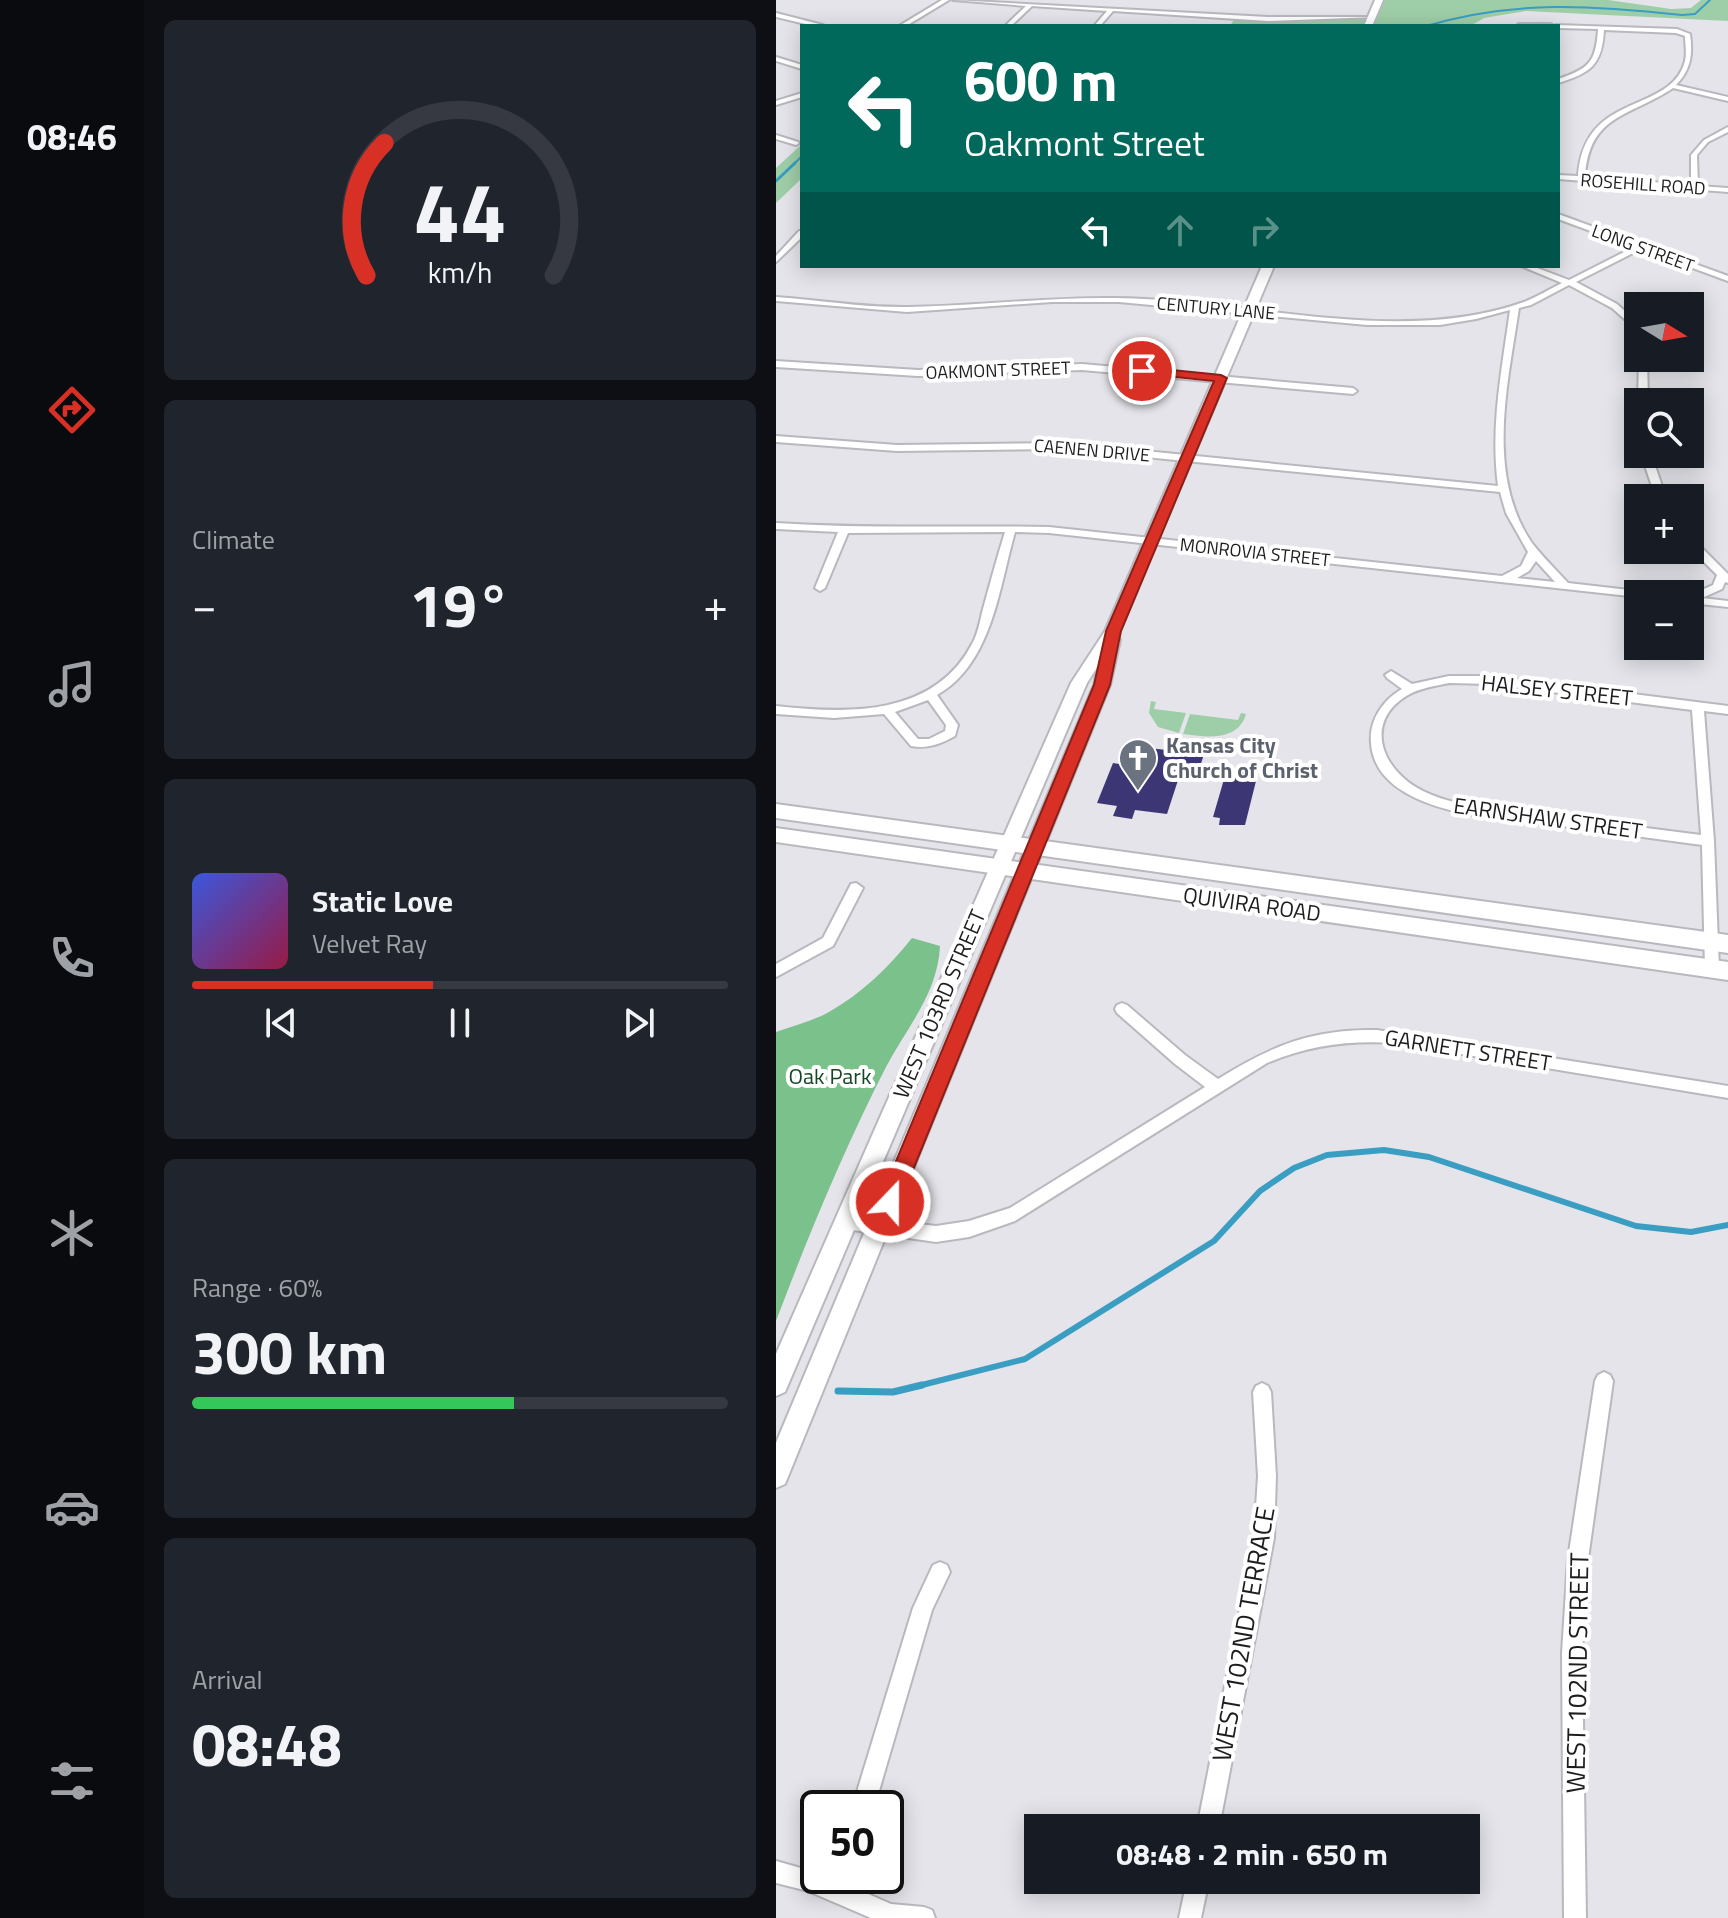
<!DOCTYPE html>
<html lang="en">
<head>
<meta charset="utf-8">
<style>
	body { margin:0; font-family:"Titillium Web",sans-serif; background:#20242c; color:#f1f3f6; height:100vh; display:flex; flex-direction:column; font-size:30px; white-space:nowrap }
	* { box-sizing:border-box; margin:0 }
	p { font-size:26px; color:#9ea1a6 }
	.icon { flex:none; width:44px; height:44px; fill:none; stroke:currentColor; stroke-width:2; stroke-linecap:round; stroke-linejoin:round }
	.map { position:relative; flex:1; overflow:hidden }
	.side { display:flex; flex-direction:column; gap:20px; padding:20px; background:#0d0f14; width:632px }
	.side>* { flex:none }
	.banner { position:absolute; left:24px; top:24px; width:760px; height:244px; border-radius:0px; box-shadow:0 4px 20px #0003; background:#00695c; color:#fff; overflow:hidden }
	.needle { width:52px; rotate:101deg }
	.buttons { position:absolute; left:848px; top:292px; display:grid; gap:16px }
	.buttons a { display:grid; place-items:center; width:80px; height:80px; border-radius:0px; background:#171b24; box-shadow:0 4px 20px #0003; font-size:40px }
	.speed { position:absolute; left:24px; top:1790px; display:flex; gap:16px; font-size:40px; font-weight:700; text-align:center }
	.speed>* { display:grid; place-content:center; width:104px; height:104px; border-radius:50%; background:#171b24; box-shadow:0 4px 20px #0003; line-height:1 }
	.speed .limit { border:4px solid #111; border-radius:12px; background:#fff; color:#111 }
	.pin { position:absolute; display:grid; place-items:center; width:68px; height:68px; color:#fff; margin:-34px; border:4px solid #fff; border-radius:50%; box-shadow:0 2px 8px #0007 }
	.me { position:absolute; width:88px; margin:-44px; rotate:22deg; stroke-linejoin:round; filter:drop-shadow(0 0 6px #0008) }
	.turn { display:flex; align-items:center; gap:28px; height:168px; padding:0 32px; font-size:36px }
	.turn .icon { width:104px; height:104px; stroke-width:2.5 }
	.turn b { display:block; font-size:56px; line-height:68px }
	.lanes { display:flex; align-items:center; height:76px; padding:0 32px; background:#0003; justify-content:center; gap:40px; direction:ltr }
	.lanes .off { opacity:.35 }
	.big { font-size:60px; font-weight:700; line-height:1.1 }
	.side .card { flex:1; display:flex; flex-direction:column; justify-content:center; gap:12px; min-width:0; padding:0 28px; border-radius:12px; background:#20242c }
	.side .dial { align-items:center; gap:0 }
	.dial svg { height:208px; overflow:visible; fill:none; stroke:#363941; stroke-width:7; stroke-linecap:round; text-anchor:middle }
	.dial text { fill:#f1f3f6; stroke:none }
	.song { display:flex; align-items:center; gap:24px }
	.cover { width:96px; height:96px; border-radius:12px; background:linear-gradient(135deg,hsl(230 70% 55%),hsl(340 70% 35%)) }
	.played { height:8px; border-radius:4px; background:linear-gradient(90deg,#d93025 45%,#363941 45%) }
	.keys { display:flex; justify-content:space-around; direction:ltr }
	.heat { display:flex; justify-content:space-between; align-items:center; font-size:44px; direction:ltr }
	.charge { height:12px; border-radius:6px; background:linear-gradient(90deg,#34c759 60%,#363941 0) }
	.trip { position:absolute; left:248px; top:1814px; width:456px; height:80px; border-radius:0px; background:#171b24; box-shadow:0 4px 20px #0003; font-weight:700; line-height:80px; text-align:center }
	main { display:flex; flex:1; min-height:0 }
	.tabs { display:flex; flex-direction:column; width:144px; justify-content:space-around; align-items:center; background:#090b0e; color:#9ea1a6 }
	.tabs .icon { width:56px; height:56px }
	.tabs .on { color:#d93025 }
	.tabs b { font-size:36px; color:#f1f3f6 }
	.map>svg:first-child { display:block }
	.green { fill:#9ecea8 }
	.forest { fill:#7bc18c }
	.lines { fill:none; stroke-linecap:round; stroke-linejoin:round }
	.stream-far3 { stroke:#3a9dc2; stroke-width:2 }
	.stream-far2 { stroke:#3a9dc2; stroke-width:3 }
	.stream-far1 { stroke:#3a9dc2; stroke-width:6 }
	.stream { stroke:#3a9dc2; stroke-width:7 }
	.building { fill:#3c3675 }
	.street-casing { stroke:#b8b8be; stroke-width:4 }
	.secondary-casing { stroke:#b8b8be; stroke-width:4 }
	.primary-casing { stroke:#b8b8be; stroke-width:4 }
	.street { fill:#fff; fill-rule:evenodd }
	.secondary { fill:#fff; fill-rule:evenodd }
	.primary { fill:#fff; fill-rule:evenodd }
	.route { fill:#d93025; stroke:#8d1f18; stroke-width:2 }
	.labels { text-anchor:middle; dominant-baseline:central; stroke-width:8; stroke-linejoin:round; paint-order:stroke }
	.far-street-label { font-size:18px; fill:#1d1d1f; stroke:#fff }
	.street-label { font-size:22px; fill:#1d1d1f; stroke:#fff }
	.worship-label { font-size:22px; font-weight:bold; fill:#5b616d; stroke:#fff; text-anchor:start }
	.park-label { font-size:22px; fill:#134725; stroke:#fff }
	.near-street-label { font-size:26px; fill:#1d1d1f; stroke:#fff }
</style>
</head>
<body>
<main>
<nav class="tabs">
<b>08:46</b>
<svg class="icon on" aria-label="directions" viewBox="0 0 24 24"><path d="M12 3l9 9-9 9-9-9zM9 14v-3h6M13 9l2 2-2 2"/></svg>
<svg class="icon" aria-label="music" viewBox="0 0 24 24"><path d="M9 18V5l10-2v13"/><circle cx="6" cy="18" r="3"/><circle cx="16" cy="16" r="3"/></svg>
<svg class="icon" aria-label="phone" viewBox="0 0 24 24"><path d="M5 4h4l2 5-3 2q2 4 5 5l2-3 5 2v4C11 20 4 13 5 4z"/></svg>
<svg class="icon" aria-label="climate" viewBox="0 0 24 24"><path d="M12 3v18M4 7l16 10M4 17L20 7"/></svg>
<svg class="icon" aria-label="car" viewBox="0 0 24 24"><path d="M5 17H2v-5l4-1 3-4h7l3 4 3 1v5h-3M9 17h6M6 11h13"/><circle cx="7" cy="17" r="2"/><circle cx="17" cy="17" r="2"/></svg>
<svg class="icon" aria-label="filters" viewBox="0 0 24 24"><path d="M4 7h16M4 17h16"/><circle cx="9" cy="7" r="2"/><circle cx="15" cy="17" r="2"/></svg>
</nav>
<section class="side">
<div class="card dial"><svg viewBox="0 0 100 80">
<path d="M14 69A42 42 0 1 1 86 69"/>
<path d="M14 69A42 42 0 0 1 21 18" stroke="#d93025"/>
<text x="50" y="56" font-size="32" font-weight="700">44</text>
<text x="50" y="72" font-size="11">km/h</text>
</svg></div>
<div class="card"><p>Climate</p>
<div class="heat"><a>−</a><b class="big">19°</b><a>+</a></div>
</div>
<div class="card">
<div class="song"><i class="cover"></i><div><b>Static Love</b><p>Velvet Ray</p></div></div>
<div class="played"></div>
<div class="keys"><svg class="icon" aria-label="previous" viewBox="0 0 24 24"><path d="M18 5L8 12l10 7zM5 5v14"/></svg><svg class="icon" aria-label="pause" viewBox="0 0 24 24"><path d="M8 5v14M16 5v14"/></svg><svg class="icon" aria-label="next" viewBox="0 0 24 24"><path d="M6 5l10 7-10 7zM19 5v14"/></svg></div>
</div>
<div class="card"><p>Range · 60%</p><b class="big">300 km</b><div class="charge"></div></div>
<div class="card"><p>Arrival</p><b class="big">08:48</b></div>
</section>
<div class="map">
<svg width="952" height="1918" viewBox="0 0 952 1918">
	<rect width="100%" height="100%" fill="#e4e4ea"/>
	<path class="green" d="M607,0H832L895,9L915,8L925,0H952V21L750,11L708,18L694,26H596Z
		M564,17L591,19L588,26H454L459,18L511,21Z
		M26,144V178L0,203V168Z
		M375,701L380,702L378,709L410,713L403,733L382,727L373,713Z
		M465,713L470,714C462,742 430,737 407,734L414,714L462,720Z"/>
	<path class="forest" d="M136,938L164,946C162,993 131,1027 110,1067C68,1149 33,1234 0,1321V1032C17,1026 37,1021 53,1012C85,994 113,967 136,938Z"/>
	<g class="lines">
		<path class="stream-far3" d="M549,26L587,25
			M650,26C739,0 814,5 906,15L919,14L934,0
			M17,165L26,156"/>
		<path class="stream-far2" d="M0,181L19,163"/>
		<path class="stream-far1" d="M138,1387L249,1359L438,1241L484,1191L518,1168L551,1155L608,1150L653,1157L860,1226L915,1232L952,1225"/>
		<path class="stream" d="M62,1391L117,1392L146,1385"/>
	</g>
	<path class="building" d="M363,747L428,754L423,770L413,769L411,774H404L391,814L359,810L356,819L337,816L341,806L321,803L337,763L356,766Z
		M451,769L481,777L469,825H443L444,818L437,817Z"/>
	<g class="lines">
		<g class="street-casing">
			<path id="street" d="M166,0H173L130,26H123Z
				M177,0L492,17H599L492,21L337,11L324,26H318L331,11L256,6L235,26H229L250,6Z
				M0,13L47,25L48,26H38L0,17Z
				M743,24H775L778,26H740Z
				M780,25L901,29L914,34C917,54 915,70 900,85L952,97V101L897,88C854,117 813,114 809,177L915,185V155L928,140L952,127V132L932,142L921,155L922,186L952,188V192L782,179V175L802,176C808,90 895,115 909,61C911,53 909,44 909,36L900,33L828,30C826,65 815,73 782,83V79C813,69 820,62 822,29L782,28Z
				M0,57L26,65V69L0,61Z
				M26,93V97L0,105V101Z
				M0,135L22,142L23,143L20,145L0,139Z
				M782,214L952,276V281L865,249L800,282L841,304L862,323V331L836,308L793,285L755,305L743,308C732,383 709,475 756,543C766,556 780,570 792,583L862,591L867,594H862V597L273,533L239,532C223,588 216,664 161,695L182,725L179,736C164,744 153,749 135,746L108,714L58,718L0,714V706C70,714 158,717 196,644C202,634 204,620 207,609C214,583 221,558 229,532L72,533L49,588L44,591L39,588L62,532L0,529V523C91,529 183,525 273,527L726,576L745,566L752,552L730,513L724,492L288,449L121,451L0,442V436L121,445L288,443L722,486C714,426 726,369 734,310L700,319L664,325H591L343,302H276L131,312L0,301V297C43,300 90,308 133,307C202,306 270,297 339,298C469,299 623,347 748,302C761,297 774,289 786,283L745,266H756L793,280L858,247L782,219ZM760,561L779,582L741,578L753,571ZM152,700L170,725L169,731L153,739H142L119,712Z
				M23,231H26V237L0,262V256Z
				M863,358H871L872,402H862Z
				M0,361L142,370L306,364L577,388L581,391L577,394L306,370L142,376L0,367Z
				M865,454H875L890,498H880Z
				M914,539L918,540L952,574V583L949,582L946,589L926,598L952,601V607L914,603V595L937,585L941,575L914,548Z
				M615,671L636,684L673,676H714L952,706V714L928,711L938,841L943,969L941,973H931L929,969L926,845C881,839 837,833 793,827C739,820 600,818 595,743C593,720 607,700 626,689L611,678L609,675ZM673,683L714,684L916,710L925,835C870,828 815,821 761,814C722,809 682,808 647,791C606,771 586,722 632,695C644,688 659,686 673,683Z
				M80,883L87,888L57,946L0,977V964L47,938L75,884Z
				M346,1003L351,1005L409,1055L442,1079C497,1045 536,1029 601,1030L952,1086V1098L619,1043C574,1040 533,1045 491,1063L239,1221L193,1237L160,1242L63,1228L61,1223L63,1218L69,1215L160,1226L193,1221L234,1208L429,1087L399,1064L341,1013L339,1009L341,1005Z
				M828,1372L834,1375L837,1381L812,1559L806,1653L810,1918H788L786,1653L792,1559L819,1381L822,1375Z
				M486,1383L492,1386L495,1392L500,1476L498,1538L443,1828H421L478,1538L482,1476L477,1392L480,1386Z
				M164,1562L171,1565L174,1572L156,1610L98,1808H76L137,1608L157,1565Z
				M0,1861L42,1873V1876L54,1878L55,1876H77L74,1886L115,1904L148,1907L156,1910L159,1918H95L32,1891L0,1883Z
				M411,1880H433L425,1918H403Z"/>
		</g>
		<g class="secondary-casing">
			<path id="secondary" d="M599,0H607L596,26H588Z
				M486,266H498L341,636L344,640L334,685L9,1484L0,1488V1443L318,685L322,666L311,683L9,1392L0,1396V1354L295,683L329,631Z"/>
		</g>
		<g class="primary-casing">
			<path id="primary" d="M0,804L952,935V953L0,818Z
				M0,828L952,962V980L0,842Z"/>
		</g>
		<use href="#street" class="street"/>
		<use href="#secondary" class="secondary"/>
		<use href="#primary" class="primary"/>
	</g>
	<path class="route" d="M366,367L445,375L451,378L345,631L334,685L124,1202L121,1209L114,1212L106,1209L103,1202L318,685L330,631L438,381L362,373V368Z"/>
	<defs>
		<g id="church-pin" transform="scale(2)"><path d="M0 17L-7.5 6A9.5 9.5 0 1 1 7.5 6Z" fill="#6b7280" stroke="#fff"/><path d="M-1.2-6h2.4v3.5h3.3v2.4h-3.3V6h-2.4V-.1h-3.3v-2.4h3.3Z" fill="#fff"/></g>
	</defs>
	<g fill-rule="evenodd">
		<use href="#church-pin" x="362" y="758"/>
	</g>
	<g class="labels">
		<g class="far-street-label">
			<text transform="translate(867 184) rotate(4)">ROSEHILL ROAD</text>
			<text transform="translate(867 248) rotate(20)">LONG STREET</text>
			<text transform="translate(440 308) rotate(5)">CENTURY LANE</text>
			<text transform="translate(222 370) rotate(-2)">OAKMONT STREET</text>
			<text transform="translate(316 450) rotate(5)">CAENEN DRIVE</text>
			<text transform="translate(479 552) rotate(6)">MONROVIA STREET</text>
		</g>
		<g class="street-label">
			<text transform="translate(781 690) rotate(6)">HALSEY STREET</text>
			<text transform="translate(772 818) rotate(8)">EARNSHAW STREET</text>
			<text transform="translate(476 904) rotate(8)">QUIVIRA ROAD</text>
			<text transform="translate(163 1004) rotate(-67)">WEST 103RD STREET</text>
			<text transform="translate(692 1050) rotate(9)">GARNETT STREET</text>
		</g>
		<g class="worship-label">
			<text x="390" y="745">Kansas City<tspan x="390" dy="25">Church of Christ</tspan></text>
		</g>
		<g class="park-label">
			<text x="54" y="1076">Oak Park</text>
		</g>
		<g class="near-street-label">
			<text transform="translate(467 1634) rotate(-80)">WEST 102ND TERRACE</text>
			<text transform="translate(801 1673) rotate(-89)">WEST 102ND STREET</text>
		</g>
	</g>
</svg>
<div class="buttons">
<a><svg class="needle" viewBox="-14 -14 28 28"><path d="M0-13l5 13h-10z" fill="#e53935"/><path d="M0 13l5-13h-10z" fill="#9ea1a6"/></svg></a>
<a><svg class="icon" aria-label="search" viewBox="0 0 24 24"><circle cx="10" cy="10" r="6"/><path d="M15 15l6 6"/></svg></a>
<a>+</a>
<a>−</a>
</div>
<div class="speed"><div class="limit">50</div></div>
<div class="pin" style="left:366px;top:371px;background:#d93025"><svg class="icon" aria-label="arrive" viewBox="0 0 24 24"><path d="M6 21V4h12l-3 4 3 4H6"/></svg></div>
<svg class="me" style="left:114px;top:1202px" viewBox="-20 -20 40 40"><circle r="17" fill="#d93025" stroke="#fff" stroke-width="3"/><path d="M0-11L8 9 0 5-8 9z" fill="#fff"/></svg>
<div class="trip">08:48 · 2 min · 650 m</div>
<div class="banner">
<div class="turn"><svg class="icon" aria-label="left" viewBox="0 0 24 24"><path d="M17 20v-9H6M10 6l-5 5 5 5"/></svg><div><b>600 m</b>Oakmont Street</div></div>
<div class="lanes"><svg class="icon" aria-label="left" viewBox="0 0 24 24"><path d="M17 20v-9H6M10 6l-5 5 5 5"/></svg><svg class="icon off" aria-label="ahead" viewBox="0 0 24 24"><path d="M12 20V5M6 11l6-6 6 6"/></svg><svg class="icon off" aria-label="right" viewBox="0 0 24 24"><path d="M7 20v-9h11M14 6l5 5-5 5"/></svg></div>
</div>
</div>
</main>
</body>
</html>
